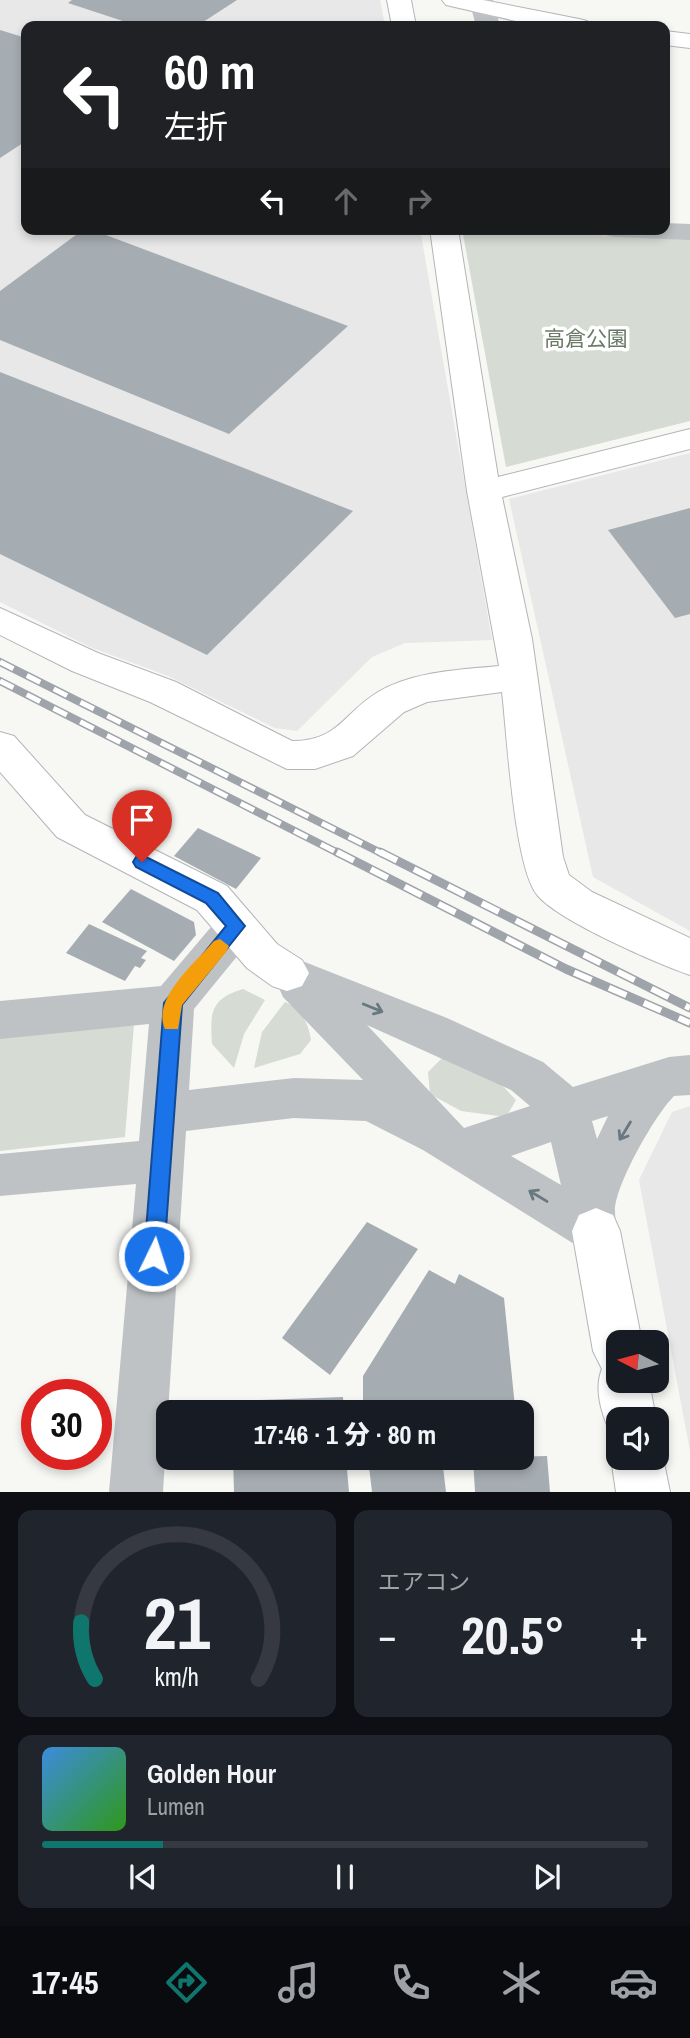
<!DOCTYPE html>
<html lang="ja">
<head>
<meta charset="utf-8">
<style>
	body { margin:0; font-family:"Archivo Narrow","Noto Sans JP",sans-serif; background:#20242c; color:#f1f3f6; height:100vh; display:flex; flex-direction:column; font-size:26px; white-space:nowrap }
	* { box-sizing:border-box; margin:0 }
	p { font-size:23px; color:#9ea1a6 }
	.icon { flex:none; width:38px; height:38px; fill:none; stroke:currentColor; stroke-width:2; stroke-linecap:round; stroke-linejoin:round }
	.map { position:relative; height:1492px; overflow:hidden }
	.sheet { display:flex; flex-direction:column; gap:18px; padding:18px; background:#0d0f14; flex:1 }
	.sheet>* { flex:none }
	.banner { position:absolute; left:21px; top:21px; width:649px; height:214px; border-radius:14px; box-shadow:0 4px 10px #0003; background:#202124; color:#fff; overflow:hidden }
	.needle { width:46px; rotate:276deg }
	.buttons { position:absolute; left:606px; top:1330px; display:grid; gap:14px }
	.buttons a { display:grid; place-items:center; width:63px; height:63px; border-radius:14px; background:#171b24; box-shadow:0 4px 10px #0003; font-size:35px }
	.speed { position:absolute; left:21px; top:1379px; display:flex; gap:14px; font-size:35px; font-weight:700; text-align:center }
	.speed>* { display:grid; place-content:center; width:91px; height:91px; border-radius:50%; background:#171b24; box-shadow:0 4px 10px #0003; line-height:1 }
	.speed .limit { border:10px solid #d22; background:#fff; color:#111 }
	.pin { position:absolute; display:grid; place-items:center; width:60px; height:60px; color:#fff; margin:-72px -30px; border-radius:50% 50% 50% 0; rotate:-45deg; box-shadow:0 0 7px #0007 }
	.pin .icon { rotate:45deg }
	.me { position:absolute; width:77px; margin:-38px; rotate:4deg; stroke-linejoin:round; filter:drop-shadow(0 0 5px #0008) }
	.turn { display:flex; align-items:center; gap:24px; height:147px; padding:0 28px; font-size:32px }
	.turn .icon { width:91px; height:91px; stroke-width:2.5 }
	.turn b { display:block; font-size:49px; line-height:60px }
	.lanes { display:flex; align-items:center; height:66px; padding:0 28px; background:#0003; justify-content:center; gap:35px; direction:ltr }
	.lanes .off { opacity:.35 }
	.big { font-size:52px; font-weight:800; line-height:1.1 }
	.sheet .widget { flex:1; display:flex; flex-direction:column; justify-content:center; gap:10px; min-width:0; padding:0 24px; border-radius:14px; background:#20242c }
	.sheet .dial { align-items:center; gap:0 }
	.dial svg { height:182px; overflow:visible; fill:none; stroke:#363941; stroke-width:7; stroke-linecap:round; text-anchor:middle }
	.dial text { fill:#f1f3f6; stroke:none }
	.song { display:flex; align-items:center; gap:21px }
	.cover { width:84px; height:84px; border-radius:10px; background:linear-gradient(135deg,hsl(210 70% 55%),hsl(110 70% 35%)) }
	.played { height:7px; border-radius:4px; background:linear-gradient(90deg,#0f766e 20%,#363941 20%) }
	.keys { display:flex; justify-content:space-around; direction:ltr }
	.heat { display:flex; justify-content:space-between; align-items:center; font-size:38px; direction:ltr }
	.sheet .tiles { flex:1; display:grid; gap:18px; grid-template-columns:1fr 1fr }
	.widget:last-child { grid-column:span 2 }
	.trip { position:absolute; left:156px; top:1400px; width:378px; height:70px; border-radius:14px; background:#171b24; box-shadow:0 4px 10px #0003; font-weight:800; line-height:70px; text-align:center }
	.dock { display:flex; height:112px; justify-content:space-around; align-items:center; background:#090b0e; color:#9ea1a6 }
	.dock .icon { width:49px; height:49px }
	.dock .current { color:#0f766e }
	.dock b { font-size:32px; color:#f1f3f6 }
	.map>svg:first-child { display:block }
	.built { fill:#e7e8e7 }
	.green { fill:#d6dbd4 }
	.building { fill:#a6adb2 }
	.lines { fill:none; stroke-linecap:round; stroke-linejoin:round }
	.secondary-casing { stroke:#b1b6b9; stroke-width:2 }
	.street { fill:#bec2c5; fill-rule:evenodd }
	.secondary { fill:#fff; fill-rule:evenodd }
	.rail-far1-casing { stroke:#9ea4a9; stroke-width:8 }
	.rail-casing { stroke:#9ea4a9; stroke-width:9 }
	.rail-far1 { stroke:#fff; stroke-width:5; stroke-dasharray:15; stroke-linecap:butt }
	.rail { stroke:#fff; stroke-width:6; stroke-dasharray:19; stroke-linecap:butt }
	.oneway { stroke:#697781 }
	.route { fill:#1a73e8; stroke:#114b97; stroke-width:2 }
	.slow { fill:#f59e0b }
	.labels { text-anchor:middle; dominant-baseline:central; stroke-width:7; stroke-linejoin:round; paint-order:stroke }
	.far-park-label { font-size:21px; fill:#6b7967; stroke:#fff }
</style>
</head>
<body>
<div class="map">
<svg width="690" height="1492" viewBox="0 0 690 1492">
	<rect width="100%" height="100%" fill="#f7f7f4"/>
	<path class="built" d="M0,0H380L385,26H26V229H420L492,640L405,643L372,657L297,731L275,728L168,676L90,647L0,602Z
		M690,453V931L593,877L509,499Z
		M690,1106V1451L639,1180L672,1112Z"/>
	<path class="green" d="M462,229L690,239V421L506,467Z
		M243,989L265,1000L244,1034L234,1068L212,1044C210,1013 210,999 243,989Z
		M285,1002C302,1009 308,1022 311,1040L300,1054L254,1068L262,1032Z
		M134,1024L125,1137L0,1151V1038Z
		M442,1058L493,1076L516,1100L506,1117L461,1111L430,1094L428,1072Z"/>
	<path class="building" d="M72,0H237L197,26H138L68,3Z
		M0,30L26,38V141L0,158Z
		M84,229H90L348,326L229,434L0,340V291Z
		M0,372L353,511L207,655L0,554Z
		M690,508V614L675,618L608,530Z
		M198,828L261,858L236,889L174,856Z
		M131,889L194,922L196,935L174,961L102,922Z
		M89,924L147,951L141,958L146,960L140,968L135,966L125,981L66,953Z
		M367,1222L418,1249L330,1375L282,1338Z
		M429,1270L455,1284L459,1274L504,1298L515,1407L363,1412V1376Z
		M343,1397L344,1412H232L231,1401Z
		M547,1456L550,1492H475L473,1458Z
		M233,1458H346L349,1492H234Z
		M368,1458H442L446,1492H372Z"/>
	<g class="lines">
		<g class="secondary-casing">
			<path id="secondary" d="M387,0H411L416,26H392Z
				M442,0H483L579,19L587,21L591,26H538L446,5Z
				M665,31L690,34V48L665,45Z
				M430,229H458L498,477L690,429V449L502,497L532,639L563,857L569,875L592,892L690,938V975C656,963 561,922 538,896C514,870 507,733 502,692L427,702L404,712L353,756L315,769H287L150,702L72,671L0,635V608L98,653L176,682L292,741C339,741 343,713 378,692C414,671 459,670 499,666L467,491Z
				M0,732L14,736L85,815L227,886L277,944L302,960L309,973L302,986L287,991L272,986L247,968L197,910L57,837L0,772Z
				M596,1208L613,1215L620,1231L642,1342H618V1381H649L656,1419H618V1440L612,1437C603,1417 593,1391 602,1369L593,1351L572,1231L579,1215Z
				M618,1441V1458H656V1441L663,1458L670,1492H616L611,1458Z"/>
		</g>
		<path class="street" d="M469,0H493L500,26H476Z
			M665,223L690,224V240L615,237L605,235L601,229H665Z
			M237,909L252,914L258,926L252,938L194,1009L189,1090L294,1078L363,1080L283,997L279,988L272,986L265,973L272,960L287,955L447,1018L543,1062L573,1087L669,1057L690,1055V1095L674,1096C655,1115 615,1185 615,1211C615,1229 622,1228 613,1247L596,1254L579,1247L423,1150L366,1121L294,1118L186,1131L163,1492H109L136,1184L0,1196V1154L139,1141L149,1024L0,1039V1001L161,986L222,914ZM367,1025L511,1090L530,1106L464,1128ZM608,1116L597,1139L592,1121ZM551,1142L561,1185L511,1156Z"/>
		<use href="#secondary" class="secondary"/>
		<g class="rail-far1-casing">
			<path id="rail-far1" d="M0,662L383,854
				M0,681L340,854"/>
		</g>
		<g class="rail-casing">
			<path id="rail" d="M337,852L566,969L690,1023
				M380,852L690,1008"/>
		</g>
		<use href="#rail-far1" class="rail-far1"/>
		<use href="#rail" class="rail"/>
	</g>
	<defs><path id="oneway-shaft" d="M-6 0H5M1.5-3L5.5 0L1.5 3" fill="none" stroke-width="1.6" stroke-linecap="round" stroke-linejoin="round" transform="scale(1.75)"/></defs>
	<g class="oneway">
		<use href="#oneway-shaft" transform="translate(373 1008) rotate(22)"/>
		<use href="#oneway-shaft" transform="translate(625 1131) rotate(121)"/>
		<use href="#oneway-shaft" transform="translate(538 1196) rotate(-149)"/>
	</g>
	<path class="route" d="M142,855L218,893L245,926L182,1005L164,1256L161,1263L154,1266L147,1263L144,1256L164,1003L226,926L206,903L136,867L133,862L136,857Z"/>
	<path class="slow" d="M220,939L229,946L226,952L182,1005L178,1029H165C151,999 196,962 214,941Z"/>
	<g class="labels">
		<g class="far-park-label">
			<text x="586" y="338">高倉公園</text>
		</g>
	</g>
</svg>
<div class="buttons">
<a><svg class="needle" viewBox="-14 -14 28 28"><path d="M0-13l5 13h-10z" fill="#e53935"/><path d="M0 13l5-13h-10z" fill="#9ea1a6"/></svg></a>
<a><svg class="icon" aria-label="sound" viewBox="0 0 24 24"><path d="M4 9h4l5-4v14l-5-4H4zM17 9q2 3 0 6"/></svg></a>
</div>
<div class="speed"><div class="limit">30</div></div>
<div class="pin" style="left:142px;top:862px;background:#d93025"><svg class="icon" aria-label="arrive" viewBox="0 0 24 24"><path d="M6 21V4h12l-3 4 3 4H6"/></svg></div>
<svg class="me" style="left:154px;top:1256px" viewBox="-20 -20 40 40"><circle r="17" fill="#1a73e8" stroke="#fff" stroke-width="3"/><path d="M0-11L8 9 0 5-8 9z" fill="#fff"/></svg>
<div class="trip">17:46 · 1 分 · 80 m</div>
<div class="banner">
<div class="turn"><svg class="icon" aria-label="left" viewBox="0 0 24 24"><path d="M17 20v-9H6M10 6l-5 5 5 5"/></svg><div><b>60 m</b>左折</div></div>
<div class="lanes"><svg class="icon" aria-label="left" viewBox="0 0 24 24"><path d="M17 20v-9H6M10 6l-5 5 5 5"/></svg><svg class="icon off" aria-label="ahead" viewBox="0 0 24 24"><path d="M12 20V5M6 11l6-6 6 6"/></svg><svg class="icon off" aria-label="right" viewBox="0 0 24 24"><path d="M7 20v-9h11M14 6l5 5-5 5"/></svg></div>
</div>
</div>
<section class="sheet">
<div class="tiles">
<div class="widget dial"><svg viewBox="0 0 100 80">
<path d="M14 69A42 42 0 1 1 86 69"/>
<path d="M14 69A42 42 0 0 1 8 44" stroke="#0f766e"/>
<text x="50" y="56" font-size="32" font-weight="700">21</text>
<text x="50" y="72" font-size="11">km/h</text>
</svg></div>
<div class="widget"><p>エアコン</p>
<div class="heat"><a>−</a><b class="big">20.5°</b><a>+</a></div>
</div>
<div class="widget">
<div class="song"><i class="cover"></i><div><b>Golden Hour</b><p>Lumen</p></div></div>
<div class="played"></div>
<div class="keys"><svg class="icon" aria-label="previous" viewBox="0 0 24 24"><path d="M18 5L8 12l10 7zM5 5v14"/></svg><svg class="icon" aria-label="pause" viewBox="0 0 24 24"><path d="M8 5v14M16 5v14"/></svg><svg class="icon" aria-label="next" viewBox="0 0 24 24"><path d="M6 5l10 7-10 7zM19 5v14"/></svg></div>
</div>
</div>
</section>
<nav class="dock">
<b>17:45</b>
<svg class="icon current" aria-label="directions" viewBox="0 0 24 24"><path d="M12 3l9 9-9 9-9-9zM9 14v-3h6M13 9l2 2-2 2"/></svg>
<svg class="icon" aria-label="music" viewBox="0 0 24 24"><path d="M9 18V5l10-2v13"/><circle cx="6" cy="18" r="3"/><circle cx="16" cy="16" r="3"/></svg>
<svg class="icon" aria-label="phone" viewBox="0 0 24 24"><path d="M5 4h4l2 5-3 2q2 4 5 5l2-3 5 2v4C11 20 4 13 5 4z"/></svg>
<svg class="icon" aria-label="climate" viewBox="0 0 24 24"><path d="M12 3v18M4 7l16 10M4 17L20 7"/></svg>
<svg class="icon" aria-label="car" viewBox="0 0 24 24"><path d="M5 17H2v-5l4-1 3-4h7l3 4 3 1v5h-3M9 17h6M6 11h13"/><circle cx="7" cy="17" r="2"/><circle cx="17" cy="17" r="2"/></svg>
</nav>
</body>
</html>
